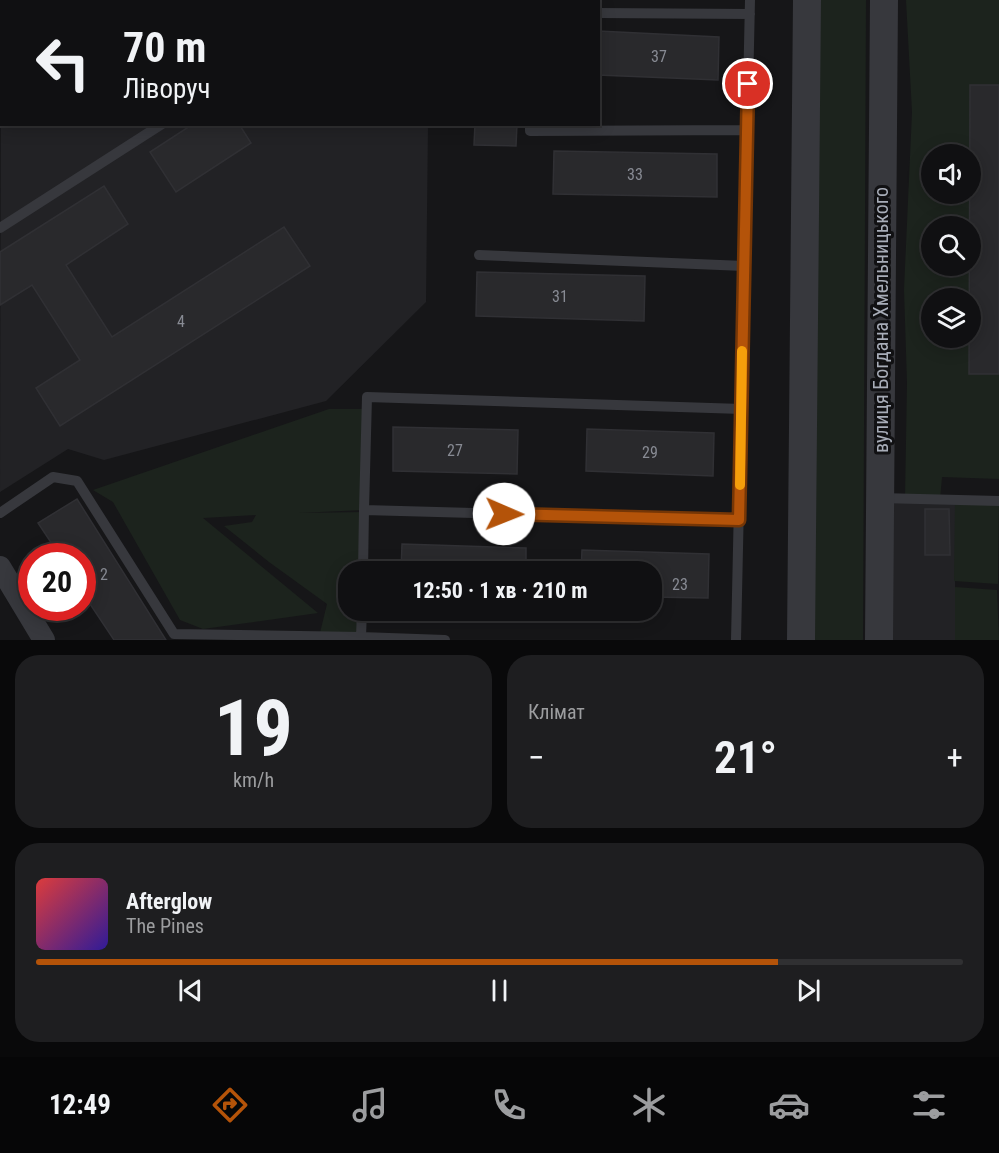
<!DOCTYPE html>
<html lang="uk">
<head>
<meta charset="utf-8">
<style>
	body { margin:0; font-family:"Roboto Condensed",sans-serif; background:#1e1e20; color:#f1f3f6; height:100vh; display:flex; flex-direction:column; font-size:22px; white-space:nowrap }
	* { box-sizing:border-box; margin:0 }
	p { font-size:20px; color:#9c9d9f }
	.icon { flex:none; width:33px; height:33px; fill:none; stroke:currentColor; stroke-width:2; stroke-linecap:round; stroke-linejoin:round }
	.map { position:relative; height:640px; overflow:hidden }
	.details { display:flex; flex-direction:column; gap:15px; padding:15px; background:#09090a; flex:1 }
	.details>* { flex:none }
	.hud { position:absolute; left:0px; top:0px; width:600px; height:126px; box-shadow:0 3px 15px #0003,0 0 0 2px #303032; background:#101012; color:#f1f3f6; overflow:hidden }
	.controls { position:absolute; left:921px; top:144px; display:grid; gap:12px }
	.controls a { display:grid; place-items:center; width:60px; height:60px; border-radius:50%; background:#101012; box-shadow:0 3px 15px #0003,0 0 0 2px #303032; font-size:30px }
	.speed { position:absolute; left:18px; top:543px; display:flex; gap:12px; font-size:30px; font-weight:700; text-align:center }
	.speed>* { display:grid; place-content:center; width:78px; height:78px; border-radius:50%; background:#101012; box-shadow:0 3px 15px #0003,0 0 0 2px #303032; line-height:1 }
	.speed .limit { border:9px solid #d22; background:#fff; color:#111 }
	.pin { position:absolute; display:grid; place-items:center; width:51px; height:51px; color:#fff; margin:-26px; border:3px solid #fff; border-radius:50%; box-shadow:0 2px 6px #0007 }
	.me { position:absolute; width:66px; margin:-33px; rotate:91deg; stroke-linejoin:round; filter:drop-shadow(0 0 4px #0008) }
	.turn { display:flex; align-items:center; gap:21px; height:126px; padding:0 24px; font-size:27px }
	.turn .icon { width:78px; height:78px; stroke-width:2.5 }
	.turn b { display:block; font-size:42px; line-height:51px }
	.big { font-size:45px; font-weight:700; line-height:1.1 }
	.details .card { flex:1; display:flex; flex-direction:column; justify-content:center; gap:9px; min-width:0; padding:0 21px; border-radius:24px; background:#1e1e20 }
	.details .dial { align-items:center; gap:0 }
	.dial b { font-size:78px; line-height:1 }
	.song { display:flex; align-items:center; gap:18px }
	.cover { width:72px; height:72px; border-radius:9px; background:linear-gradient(135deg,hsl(0 70% 55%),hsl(250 70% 35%)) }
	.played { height:6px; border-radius:3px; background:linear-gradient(90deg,#b45309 80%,#303032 80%) }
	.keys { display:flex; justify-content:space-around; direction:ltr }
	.heat { display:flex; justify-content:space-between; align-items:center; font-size:33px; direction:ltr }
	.details .tiles { flex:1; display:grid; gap:15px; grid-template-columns:1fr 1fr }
	.card:last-child { grid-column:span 2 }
	.trip { position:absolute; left:338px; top:561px; width:324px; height:60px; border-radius:24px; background:#101012; box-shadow:0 3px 15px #0003,0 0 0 2px #303032; font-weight:700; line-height:60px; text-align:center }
	.tab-bar { display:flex; height:96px; justify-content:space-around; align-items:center; background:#060607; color:#9c9d9f }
	.tab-bar .icon { width:42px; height:42px }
	.tab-bar .current { color:#b45309 }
	.tab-bar b { font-size:27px; color:#f1f3f6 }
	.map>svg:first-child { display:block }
	.built { fill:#222225 }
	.green { fill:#1c231d; fill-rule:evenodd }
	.building { fill:#29292c; stroke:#303034; stroke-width:1.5 }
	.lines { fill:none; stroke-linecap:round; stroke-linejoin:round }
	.service { stroke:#37383d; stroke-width:10 }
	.minor { stroke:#37383d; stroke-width:22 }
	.tertiary { stroke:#37383d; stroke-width:28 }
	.route-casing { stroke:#753606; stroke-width:15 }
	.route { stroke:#b45309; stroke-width:10 }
	.slow { stroke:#f59e0b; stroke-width:10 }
	.labels { text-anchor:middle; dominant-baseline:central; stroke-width:6; stroke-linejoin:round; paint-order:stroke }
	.number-label { font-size:16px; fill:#888b94 }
	.street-label { font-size:20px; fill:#a8adb8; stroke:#111113 }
</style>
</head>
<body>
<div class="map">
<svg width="999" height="640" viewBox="0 0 999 640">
	<rect width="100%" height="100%" fill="#161618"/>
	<path class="built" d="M1,10L2,124L428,125L426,302L326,401L104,460L68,449L0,492Z
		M880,498L955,500V640H879Z"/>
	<path class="green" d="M816,0H866L863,640H814Z
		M906,0H999V479L942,477L940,499L905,498L907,383L904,290L912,112ZM932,154H970V194H932ZM932,226H970V266H932ZM932,298H970V338H932Z
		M329,409H367L364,510L298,513L364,512L363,571L348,572V610L362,611L361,637H319L327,604L269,562L224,526L252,522L256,515L203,518L318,613L203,629L180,620L113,502L93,490Z
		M955,500L999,501L998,584L954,581Z
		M955,587L997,590L999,640H955Z"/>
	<path class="building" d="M598,31L719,37L718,80L598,75Z
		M970,85H999V374H969Z
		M193,124H239L251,143L176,192L150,152Z
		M475,124H517L516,146L474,145Z
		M554,151L717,154V197L553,194Z
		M104,186L128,224L66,265L112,337L284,227L310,266L60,426L36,388L80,360L32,285L0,305V252Z
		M477,272L645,276L644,321L476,316Z
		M393,427L518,430L517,474L393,471Z
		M587,429L714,433L713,476L586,471Z
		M77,499L166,640H114L82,592V556H60L38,523Z
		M925,509H949L950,555H925Z
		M402,544L526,548V572H401Z
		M582,550L709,554L708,598L651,597V572H581Z"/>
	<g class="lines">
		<path class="service" d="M354,2L357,0
			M531,2V0
			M598,13L750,14
			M530,124V131L748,130
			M0,228L162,124
			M479,255L744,266
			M880,498L999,501
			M364,510L367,397L742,409
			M0,513L53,477L77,481L174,634L361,637L362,610
			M363,572L364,510L739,520
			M361,640V637L445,640
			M736,640L750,0"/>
		<path class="minor" d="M0,567L44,640"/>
		<path class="tertiary" d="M801,640L807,0
			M879,640L884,0"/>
	</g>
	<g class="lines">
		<g class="route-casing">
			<path id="route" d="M504,514L739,520L748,84"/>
		</g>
		<use href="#route" class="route"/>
		<path class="slow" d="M740,485L742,351"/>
	</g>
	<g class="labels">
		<g class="number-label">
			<text x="659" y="56">37</text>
			<text x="635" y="174">33</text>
			<text x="560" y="296">31</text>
			<text x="181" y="321">4</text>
			<text x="455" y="450">27</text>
			<text x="650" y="452">29</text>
			<text x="104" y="574">2</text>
			<text x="680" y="584">23</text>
		</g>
		<g class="street-label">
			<text transform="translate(881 320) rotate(-90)">вулиця Богдана Хмельницького</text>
		</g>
	</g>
</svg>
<div class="controls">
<a><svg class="icon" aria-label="sound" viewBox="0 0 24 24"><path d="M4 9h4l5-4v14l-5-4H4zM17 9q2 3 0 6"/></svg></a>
<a><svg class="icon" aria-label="search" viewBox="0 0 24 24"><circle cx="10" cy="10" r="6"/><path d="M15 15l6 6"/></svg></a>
<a><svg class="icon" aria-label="layers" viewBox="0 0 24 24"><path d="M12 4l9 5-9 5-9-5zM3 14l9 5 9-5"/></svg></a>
</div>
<div class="speed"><div class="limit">20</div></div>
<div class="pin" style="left:748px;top:84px;background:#d93025"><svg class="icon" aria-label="arrive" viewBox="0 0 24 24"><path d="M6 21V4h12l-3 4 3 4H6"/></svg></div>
<svg class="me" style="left:504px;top:514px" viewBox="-20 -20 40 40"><circle r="19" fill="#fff"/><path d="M0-13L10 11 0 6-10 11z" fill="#b45309"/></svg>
<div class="trip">12:50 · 1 хв · 210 m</div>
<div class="hud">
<div class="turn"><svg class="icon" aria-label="left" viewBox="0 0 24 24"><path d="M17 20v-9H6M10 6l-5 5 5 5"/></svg><div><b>70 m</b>Ліворуч</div></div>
</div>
</div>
<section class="details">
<div class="tiles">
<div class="card dial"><b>19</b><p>km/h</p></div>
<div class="card"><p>Клімат</p>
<div class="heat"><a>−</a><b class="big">21°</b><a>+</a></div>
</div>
<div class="card">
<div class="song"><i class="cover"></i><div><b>Afterglow</b><p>The Pines</p></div></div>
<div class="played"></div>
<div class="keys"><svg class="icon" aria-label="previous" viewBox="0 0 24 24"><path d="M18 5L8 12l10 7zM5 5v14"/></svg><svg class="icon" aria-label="pause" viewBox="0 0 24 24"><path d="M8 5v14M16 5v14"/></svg><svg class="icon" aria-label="next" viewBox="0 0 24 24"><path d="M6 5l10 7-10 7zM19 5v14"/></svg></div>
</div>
</div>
</section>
<nav class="tab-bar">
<b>12:49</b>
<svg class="icon current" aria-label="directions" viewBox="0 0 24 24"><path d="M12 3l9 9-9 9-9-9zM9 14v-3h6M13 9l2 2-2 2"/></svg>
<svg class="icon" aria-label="music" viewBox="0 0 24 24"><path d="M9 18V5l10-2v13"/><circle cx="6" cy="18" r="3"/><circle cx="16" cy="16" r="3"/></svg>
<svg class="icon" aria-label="phone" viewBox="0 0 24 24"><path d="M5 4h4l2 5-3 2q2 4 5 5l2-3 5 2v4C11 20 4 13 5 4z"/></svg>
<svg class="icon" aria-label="climate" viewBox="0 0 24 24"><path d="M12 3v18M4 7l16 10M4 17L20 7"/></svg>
<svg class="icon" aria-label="car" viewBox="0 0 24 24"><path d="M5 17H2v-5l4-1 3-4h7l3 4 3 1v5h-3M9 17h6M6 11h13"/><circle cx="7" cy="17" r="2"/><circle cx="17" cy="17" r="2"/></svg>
<svg class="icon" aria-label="filters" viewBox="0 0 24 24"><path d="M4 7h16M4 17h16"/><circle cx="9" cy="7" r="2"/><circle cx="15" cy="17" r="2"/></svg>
</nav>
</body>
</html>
